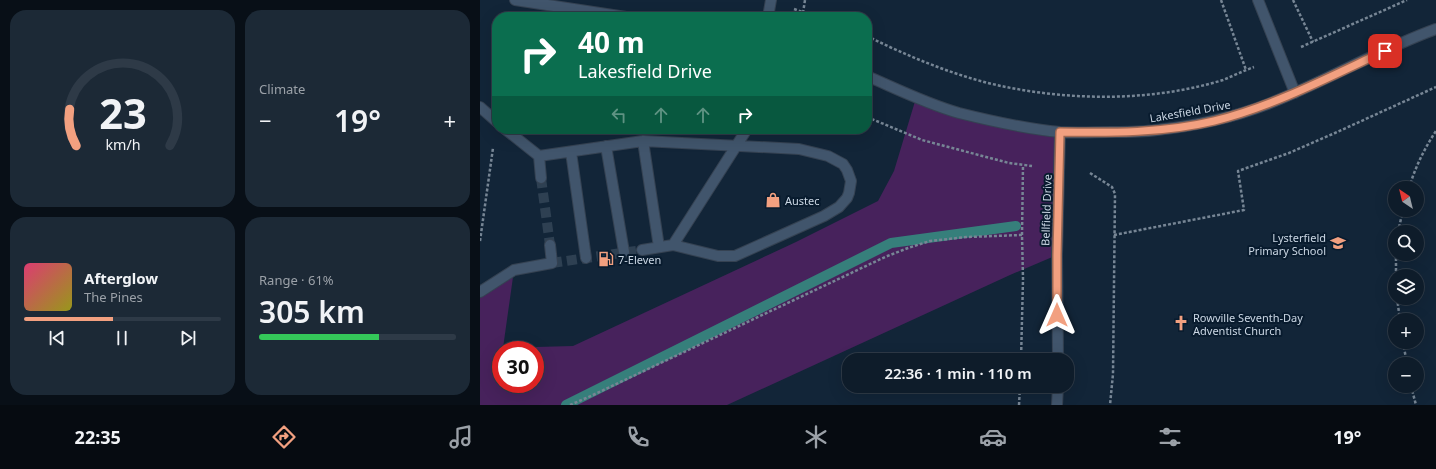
<!DOCTYPE html>
<html lang="en">
<head>
<meta charset="utf-8">
<style>
	body { margin:0; font-family:"Noto Sans",sans-serif; background:#1c2936; color:#f1f3f6; height:100vh; display:flex; flex-direction:column; font-size:15px; white-space:nowrap }
	* { box-sizing:border-box; margin:0 }
	p { font-size:13px; color:#9ba1a8 }
	.icon { flex:none; width:22px; height:22px; fill:none; stroke:currentColor; stroke-width:2; stroke-linecap:round; stroke-linejoin:round }
	.map { position:relative; flex:1; overflow:hidden }
	.drawer { display:flex; flex-direction:column; gap:10px; padding:10px; background:#080f17; width:480px }
	.drawer>* { flex:none }
	.hud { position:absolute; left:12px; top:12px; width:380px; height:122px; border-radius:16px; box-shadow:0 4px 16px #0002,0 0 0 1px #2e3a47; background:#0b6e4f; color:#fff; overflow:hidden }
	.needle { width:26px; rotate:325deg }
	.buttons { position:absolute; left:908px; top:181px; display:grid; gap:8px }
	.buttons a { display:grid; place-items:center; width:36px; height:36px; border-radius:50%; background:#0e1c2a; box-shadow:0 4px 16px #0002,0 0 0 1px #2e3a47; font-size:20px }
	.speed { position:absolute; left:12px; top:341px; display:flex; gap:8px; font-size:20px; font-weight:700; text-align:center }
	.speed>* { display:grid; place-content:center; width:52px; height:52px; border-radius:50%; background:#0e1c2a; box-shadow:0 4px 16px #0002,0 0 0 1px #2e3a47; line-height:1 }
	.speed .limit { border:6px solid #d22; background:#fff; color:#111 }
	.pin { position:absolute; display:grid; place-items:center; width:34px; height:34px; color:#fff; margin:-17px; border-radius:8px; box-shadow:0 2px 6px #0006 }
	.me { position:absolute; width:44px; margin:-22px; rotate:0deg; stroke-linejoin:round; filter:drop-shadow(0 0 3px #0008) }
	.turn { display:flex; align-items:center; gap:14px; height:84px; padding:0 20px; font-size:18px }
	.turn .icon { width:52px; height:52px; stroke-width:2.5 }
	.turn b { display:block; font-size:28px; line-height:34px }
	.lanes { display:flex; align-items:center; height:38px; padding:0 20px; background:#0003; justify-content:center; gap:20px; direction:ltr }
	.lanes .off { opacity:.35 }
	.big { font-size:30px; font-weight:600; line-height:1.1 }
	.drawer .widget { flex:1; display:flex; flex-direction:column; justify-content:center; gap:6px; min-width:0; padding:0 14px; border-radius:16px; background:#1c2936 }
	.drawer .dial { align-items:center; gap:0 }
	.dial svg { height:104px; overflow:visible; fill:none; stroke:#2e3a47; stroke-width:7; stroke-linecap:round; text-anchor:middle }
	.dial text { fill:#f1f3f6; stroke:none }
	.song { display:flex; align-items:center; gap:12px }
	.cover { width:48px; height:48px; border-radius:6px; background:linear-gradient(135deg,hsl(340 70% 55%),hsl(60 70% 35%)) }
	.played { height:4px; border-radius:2px; background:linear-gradient(90deg,#f2a080 45%,#2e3a47 45%) }
	.keys { display:flex; justify-content:space-around; direction:ltr }
	.heat { display:flex; justify-content:space-between; align-items:center; font-size:22px; direction:ltr }
	.charge { height:6px; border-radius:3px; background:linear-gradient(90deg,#34c759 61%,#2e3a47 0) }
	.drawer .tiles { flex:1; display:grid; gap:10px; grid-template-columns:repeat(2,1fr) }
	.trip { position:absolute; left:362px; top:353px; width:232px; height:40px; border-radius:16px; background:#0e1c2a; box-shadow:0 4px 16px #0002,0 0 0 1px #2e3a47; font-weight:600; line-height:40px; text-align:center }
	.dock { display:flex; height:64px; justify-content:space-around; align-items:center; background:#060b11; color:#9ba1a8 }
	.dock .icon { width:28px; height:28px }
	.dock .active { color:#f2a080 }
	.dock b { font-size:18px; color:#f1f3f6 }
	main { display:flex; flex:1; min-height:0 }
	.map>svg:first-child { display:block }
	.green { fill:#47225c; fill-rule:evenodd }
	.lines { fill:none; stroke-linecap:round; stroke-linejoin:round }
	.stream { stroke:#367f7b; stroke-width:10 }
	.minor-tunnel { stroke:#2e4052; stroke-width:10; stroke-dasharray:10 5; stroke-linecap:butt }
	.minor-casing { stroke:#354252; stroke-width:12 }
	.path { stroke:#778695; stroke-width:2.5; stroke-dasharray:3 2; stroke-linecap:butt }
	.minor { stroke:#41556c; stroke-width:10 }
	.route-casing { stroke:#9d6853; stroke-width:10 }
	.route { stroke:#f2a080; stroke-width:7 }
	.labels { text-anchor:middle; dominant-baseline:central; stroke-width:4; stroke-linejoin:round; paint-order:stroke }
	.street-label { font-size:11px; fill:#cbd7e4; stroke:#081b2e }
	.poi-label { font-size:11px; fill:#cbd7e4; stroke:#081b2e; text-anchor:start }
</style>
</head>
<body>
<main>
<section class="drawer">
<div class="tiles">
<div class="widget dial"><svg viewBox="0 0 100 80">
<path d="M14 69A42 42 0 1 1 86 69"/>
<path d="M14 69A42 42 0 0 1 9 41" stroke="#f2a080"/>
<text x="50" y="56" font-size="32" font-weight="700">23</text>
<text x="50" y="72" font-size="11">km/h</text>
</svg></div>
<div class="widget"><p>Climate</p>
<div class="heat"><a>−</a><b class="big">19°</b><a>+</a></div>
</div>
<div class="widget">
<div class="song"><i class="cover"></i><div><b>Afterglow</b><p>The Pines</p></div></div>
<div class="played"></div>
<div class="keys"><svg class="icon" aria-label="previous" viewBox="0 0 24 24"><path d="M18 5L8 12l10 7zM5 5v14"/></svg><svg class="icon" aria-label="pause" viewBox="0 0 24 24"><path d="M8 5v14M16 5v14"/></svg><svg class="icon" aria-label="next" viewBox="0 0 24 24"><path d="M6 5l10 7-10 7zM19 5v14"/></svg></div>
</div>
<div class="widget"><p>Range · 61%</p><b class="big">305 km</b><div class="charge"></div></div>
</div>
</section>
<div class="map">
<svg width="956" height="405" viewBox="0 0 956 405">
	<rect width="100%" height="100%" fill="#122538"/>
	<path class="green" d="M436,98L446,102L580,132L577,255L530,275L247,405H0V292L34,270L23,348L93,346L316,242L398,201L414,171ZM21,350H55V384H21Z"/>
	<g class="lines">
		<path class="stream" d="M86,405L411,243L536,226"/>
		<path class="minor-tunnel" d="M61,178L70,245
			M72,263L162,250"/>
		<g class="minor-casing">
			<path id="minor" d="M35,0L146,17
				M778,0L815,93
				M288,17L291,0
				M387,76C417,89 447,104 479,113C511,121 548,129 580,132C597,133 615,132 631,132C646,132 662,132 677,130C715,126 752,118 788,104C845,82 898,50 956,29
				M0,107L17,122
				M25,129L59,156L61,178
				M163,141L179,247
				M126,146L144,252
				M91,152L106,258
				M59,156L163,141L319,149L348,156L363,164L367,170L371,181L369,193L367,198L359,207L344,216L255,256H238L193,245
				M162,250L193,245L267,129
				M0,292L34,270L72,263L70,245
				M578,360L577,255L580,132
				M577,405L578,386"/>
		</g>
		<path class="path" d="M741,0L766,70
			M813,0L833,42
			M314,9L337,17
			M323,13L325,0
			M387,36C429,57 480,78 526,87C597,101 674,101 743,80C753,76 763,71 774,67
			M821,47L927,0
			M387,117L442,140L529,163L552,166
			M610,173L632,187L635,194L633,374L630,405
			M929,188C935,168 944,149 956,131
			M918,232L923,210
			M634,235L764,210L758,171L809,153L855,133L956,87
			M0,241L13,148
			M916,276V254
			M917,298L920,320
			M923,342L927,364
			M541,360L543,279L542,235L543,165
			M931,386L936,405
			M90,405L113,395L405,257L428,248L450,241L487,237L542,235
			M539,405L540,386"/>
		<use href="#minor" class="minor"/>
	</g>
	<g class="lines">
		<g class="route-casing">
			<path id="route" d="M577,315V255L580,132C631,133 684,133 734,121C794,106 849,77 905,51"/>
		</g>
		<use href="#route" class="route"/>
	</g>
	<defs>
		<g id="shop-bare" transform="scale(1.2)"><path d="M-5-2.5h2.3a2.7 3.5 0 0 1 5.4 0H5L5.5 6h-11ZM-1.5-2.5h3a1.5 2.3 0 0 0-3 0Z" fill="#f2a080" stroke="#081b2e" stroke-width="2.5" paint-order="stroke"/></g>
		<g id="school-bare" transform="scale(1.2)"><path d="M0-5L7-2L0 1L-7-2ZM-4 1L0 2.5L4 1V4Q0 6-4 4Z" fill="#f2a080" stroke="#081b2e" stroke-width="2.5" paint-order="stroke"/></g>
		<g id="fuel-bare" transform="scale(1.2)"><path d="M-5.5-6h7V0h2V4h1.3V-2.5L3-4.5l.8-.8L6-3V5H2.5V1h-1V6h-7ZM-4.2-4.7v3.2H.2V-4.7Z" fill="#f2a080" stroke="#081b2e" stroke-width="2.5" paint-order="stroke"/></g>
		<g id="church-bare" transform="scale(1.2)"><path d="M-1.2-6h2.4v3.5h3.3v2.4h-3.3V6h-2.4V-.1h-3.3v-2.4h3.3Z" fill="#f2a080" stroke="#081b2e" stroke-width="2.5" paint-order="stroke"/></g>
	</defs>
	<g fill-rule="evenodd">
		<use href="#shop-bare" x="293" y="200"/>
		<use href="#school-bare" x="858" y="243"/>
		<use href="#fuel-bare" x="126" y="259"/>
		<use href="#church-bare" x="701" y="323"/>
	</g>
	<g class="labels">
		<g class="street-label">
			<text transform="translate(710 111) rotate(-10)">Lakesfield Drive</text>
			<text transform="translate(566 210) rotate(-88)">Bellfield Drive</text>
		</g>
		<g class="poi-label">
			<text x="305" y="200">Austec</text>
			<text x="846" y="237" text-anchor="end">Lysterfield<tspan x="846" dy="13">Primary School</tspan></text>
			<text x="138" y="259">7-Eleven</text>
			<text x="713" y="317">Rowville Seventh-Day<tspan x="713" dy="13">Adventist Church</tspan></text>
		</g>
	</g>
</svg>
<div class="buttons">
<a><svg class="needle" viewBox="-14 -14 28 28"><path d="M0-13l5 13h-10z" fill="#e53935"/><path d="M0 13l5-13h-10z" fill="#9ba1a8"/></svg></a>
<a><svg class="icon" aria-label="search" viewBox="0 0 24 24"><circle cx="10" cy="10" r="6"/><path d="M15 15l6 6"/></svg></a>
<a><svg class="icon" aria-label="layers" viewBox="0 0 24 24"><path d="M12 4l9 5-9 5-9-5zM3 14l9 5 9-5"/></svg></a>
<a>+</a>
<a>−</a>
</div>
<div class="speed"><div class="limit">30</div></div>
<div class="pin" style="left:905px;top:51px;background:#d93025"><svg class="icon" aria-label="arrive" viewBox="0 0 24 24"><path d="M6 21V4h12l-3 4 3 4H6"/></svg></div>
<svg class="me" style="left:577px;top:315px" viewBox="-20 -20 40 40"><path d="M0-17L14 15 0 8-14 15z" fill="#f2a080" stroke="#fff" stroke-width="4"/></svg>
<div class="trip">22:36 · 1 min · 110 m</div>
<div class="hud">
<div class="turn"><svg class="icon" aria-label="right" viewBox="0 0 24 24"><path d="M7 20v-9h11M14 6l5 5-5 5"/></svg><div><b>40 m</b>Lakesfield Drive</div></div>
<div class="lanes"><svg class="icon off" aria-label="left" viewBox="0 0 24 24"><path d="M17 20v-9H6M10 6l-5 5 5 5"/></svg><svg class="icon off" aria-label="ahead" viewBox="0 0 24 24"><path d="M12 20V5M6 11l6-6 6 6"/></svg><svg class="icon off" aria-label="ahead" viewBox="0 0 24 24"><path d="M12 20V5M6 11l6-6 6 6"/></svg><svg class="icon" aria-label="right" viewBox="0 0 24 24"><path d="M7 20v-9h11M14 6l5 5-5 5"/></svg></div>
</div>
</div>
</main>
<nav class="dock">
<b>22:35</b>
<svg class="icon active" aria-label="directions" viewBox="0 0 24 24"><path d="M12 3l9 9-9 9-9-9zM9 14v-3h6M13 9l2 2-2 2"/></svg>
<svg class="icon" aria-label="music" viewBox="0 0 24 24"><path d="M9 18V5l10-2v13"/><circle cx="6" cy="18" r="3"/><circle cx="16" cy="16" r="3"/></svg>
<svg class="icon" aria-label="phone" viewBox="0 0 24 24"><path d="M5 4h4l2 5-3 2q2 4 5 5l2-3 5 2v4C11 20 4 13 5 4z"/></svg>
<svg class="icon" aria-label="climate" viewBox="0 0 24 24"><path d="M12 3v18M4 7l16 10M4 17L20 7"/></svg>
<svg class="icon" aria-label="car" viewBox="0 0 24 24"><path d="M5 17H2v-5l4-1 3-4h7l3 4 3 1v5h-3M9 17h6M6 11h13"/><circle cx="7" cy="17" r="2"/><circle cx="17" cy="17" r="2"/></svg>
<svg class="icon" aria-label="filters" viewBox="0 0 24 24"><path d="M4 7h16M4 17h16"/><circle cx="9" cy="7" r="2"/><circle cx="15" cy="17" r="2"/></svg>
<b>19°</b>
</nav>
</body>
</html>
